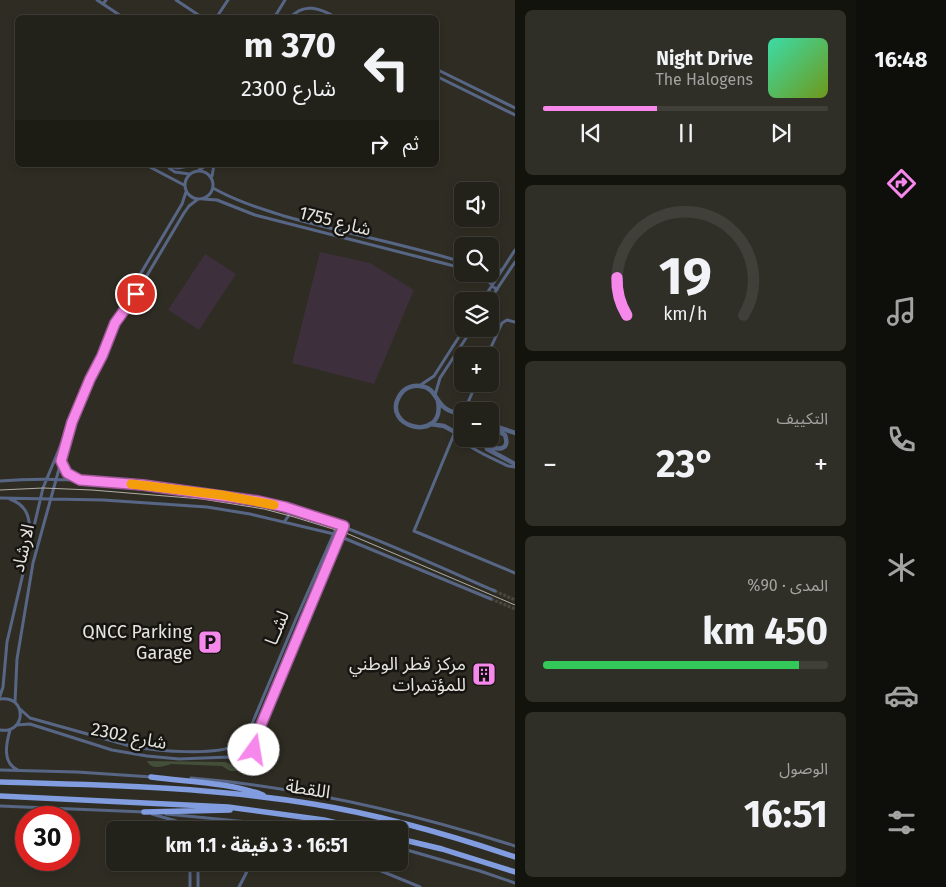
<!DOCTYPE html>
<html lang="ar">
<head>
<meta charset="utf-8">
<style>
	body { margin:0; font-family:"Fira Sans","Noto Sans Arabic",sans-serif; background:#2f2f27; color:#f1f3f6; direction:rtl; height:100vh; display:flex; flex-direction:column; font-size:19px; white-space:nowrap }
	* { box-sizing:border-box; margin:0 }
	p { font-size:16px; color:#a3a4a2 }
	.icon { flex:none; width:28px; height:28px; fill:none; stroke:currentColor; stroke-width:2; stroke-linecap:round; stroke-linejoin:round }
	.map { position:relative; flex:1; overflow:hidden; direction:ltr }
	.sheet { display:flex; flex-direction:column; gap:10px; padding:10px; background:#13130e; width:341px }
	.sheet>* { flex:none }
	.guide { position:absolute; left:15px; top:15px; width:424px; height:152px; border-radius:8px; box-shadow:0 2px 8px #0003,0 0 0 1px #403f39; direction:rtl; background:#23221a; color:#f1f3f6; overflow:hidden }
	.fabs { position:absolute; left:454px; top:182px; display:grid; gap:10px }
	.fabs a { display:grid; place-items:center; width:45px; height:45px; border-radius:8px; background:#23221a; box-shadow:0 2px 8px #0003,0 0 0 1px #403f39; font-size:25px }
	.speed { position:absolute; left:15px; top:806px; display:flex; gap:10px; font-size:25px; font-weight:700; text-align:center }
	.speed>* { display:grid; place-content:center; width:65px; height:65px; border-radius:50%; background:#23221a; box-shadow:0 2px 8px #0003,0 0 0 1px #403f39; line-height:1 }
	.speed .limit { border:8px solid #d22; background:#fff; color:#111 }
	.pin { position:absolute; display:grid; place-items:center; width:42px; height:42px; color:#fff; margin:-21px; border:2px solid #fff; border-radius:50%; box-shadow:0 1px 5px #0007 }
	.me { position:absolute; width:55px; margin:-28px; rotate:13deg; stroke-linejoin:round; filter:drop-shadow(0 0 4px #0008) }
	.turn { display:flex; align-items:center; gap:18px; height:105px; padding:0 20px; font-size:22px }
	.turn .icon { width:65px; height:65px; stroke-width:2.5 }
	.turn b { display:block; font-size:35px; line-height:42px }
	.then { display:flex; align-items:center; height:48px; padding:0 20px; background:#0003; gap:10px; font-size:19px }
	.big { font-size:38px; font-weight:700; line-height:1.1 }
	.sheet .tile { flex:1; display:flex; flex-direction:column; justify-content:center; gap:8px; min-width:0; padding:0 18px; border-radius:8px; background:#2f2f27 }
	.sheet .dial { align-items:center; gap:0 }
	.dial svg { height:130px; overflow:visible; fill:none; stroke:#403f39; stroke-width:7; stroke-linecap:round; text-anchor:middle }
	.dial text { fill:#f1f3f6; stroke:none }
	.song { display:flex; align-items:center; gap:15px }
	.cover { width:60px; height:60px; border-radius:8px; background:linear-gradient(135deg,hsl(160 70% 55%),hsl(80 70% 35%)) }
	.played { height:5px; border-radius:2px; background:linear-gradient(90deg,#f788eb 40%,#403f39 40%) }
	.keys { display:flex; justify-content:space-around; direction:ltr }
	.heat { display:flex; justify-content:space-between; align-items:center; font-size:28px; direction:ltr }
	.charge { height:8px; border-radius:4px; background:linear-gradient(90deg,#34c759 90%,#403f39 0) }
	.trip { position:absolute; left:106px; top:821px; width:302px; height:50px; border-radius:8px; background:#23221a; box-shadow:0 2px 8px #0003,0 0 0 1px #403f39; font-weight:700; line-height:50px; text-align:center; direction:rtl }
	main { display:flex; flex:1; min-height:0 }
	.menu { display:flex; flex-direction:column; width:90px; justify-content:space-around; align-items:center; background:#0e0e0a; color:#a3a4a2 }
	.menu .icon { width:35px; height:35px }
	.menu .selected { color:#f788eb }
	.menu b { font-size:22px; color:#f1f3f6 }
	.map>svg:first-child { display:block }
	.industrial { fill:#3d2f3c }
	.green { fill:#444f39 }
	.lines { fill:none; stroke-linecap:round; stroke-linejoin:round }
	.minor-tunnel { stroke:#4a483f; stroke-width:3; stroke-dasharray:3 1.5; stroke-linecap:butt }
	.minor { stroke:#586686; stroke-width:3 }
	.tertiary { stroke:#586686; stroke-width:4.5 }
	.primary { stroke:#819ddf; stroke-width:5.5 }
	.tram { stroke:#b0aea7; stroke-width:1 }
	.route-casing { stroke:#a15899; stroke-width:12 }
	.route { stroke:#f788eb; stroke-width:9 }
	.slow { stroke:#f59e0b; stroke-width:9 }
	.labels { text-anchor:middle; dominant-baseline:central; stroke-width:5; stroke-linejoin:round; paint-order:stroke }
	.street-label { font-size:18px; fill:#e6e4de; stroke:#161511 }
	.poi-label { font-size:18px; fill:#e6e4de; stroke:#161511; text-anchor:end }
</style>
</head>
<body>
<main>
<nav class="menu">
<b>16:48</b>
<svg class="icon selected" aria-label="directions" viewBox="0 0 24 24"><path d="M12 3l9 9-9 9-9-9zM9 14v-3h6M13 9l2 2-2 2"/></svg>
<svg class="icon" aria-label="music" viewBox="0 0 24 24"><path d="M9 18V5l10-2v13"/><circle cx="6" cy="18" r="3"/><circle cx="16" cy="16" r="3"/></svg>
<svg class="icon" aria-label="phone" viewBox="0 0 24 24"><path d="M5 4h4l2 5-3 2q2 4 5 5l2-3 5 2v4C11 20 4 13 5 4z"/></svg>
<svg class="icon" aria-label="climate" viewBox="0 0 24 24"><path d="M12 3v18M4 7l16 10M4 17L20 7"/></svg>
<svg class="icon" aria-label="car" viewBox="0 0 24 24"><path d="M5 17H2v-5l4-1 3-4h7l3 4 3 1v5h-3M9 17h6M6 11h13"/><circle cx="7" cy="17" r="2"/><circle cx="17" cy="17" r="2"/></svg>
<svg class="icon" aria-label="filters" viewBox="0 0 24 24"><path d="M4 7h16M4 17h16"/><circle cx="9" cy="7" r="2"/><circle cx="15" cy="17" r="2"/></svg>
</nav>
<section class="sheet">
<div class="tile">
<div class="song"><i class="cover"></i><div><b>Night Drive</b><p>The Halogens</p></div></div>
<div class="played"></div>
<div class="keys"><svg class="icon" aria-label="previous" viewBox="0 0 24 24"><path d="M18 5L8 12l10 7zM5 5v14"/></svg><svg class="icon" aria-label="pause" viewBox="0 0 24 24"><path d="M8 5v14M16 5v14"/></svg><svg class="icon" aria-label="next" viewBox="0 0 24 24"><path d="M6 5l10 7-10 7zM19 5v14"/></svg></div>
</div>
<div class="tile dial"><svg viewBox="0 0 100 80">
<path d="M14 69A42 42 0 1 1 86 69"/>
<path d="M14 69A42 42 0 0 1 8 46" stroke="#f788eb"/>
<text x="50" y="56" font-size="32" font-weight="700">19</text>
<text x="50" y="72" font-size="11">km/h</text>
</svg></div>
<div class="tile"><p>التكييف</p>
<div class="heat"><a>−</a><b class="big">23°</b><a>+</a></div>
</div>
<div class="tile"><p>المدى · 90%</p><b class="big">450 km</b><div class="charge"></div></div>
<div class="tile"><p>الوصول</p><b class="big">16:51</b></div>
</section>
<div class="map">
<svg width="515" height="887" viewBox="0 0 515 887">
	<rect width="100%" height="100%" fill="#2f2d23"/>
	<path class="industrial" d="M320,252L370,263L414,290L374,384L292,363Z
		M205,254L236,274L199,330L168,310Z"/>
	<path class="green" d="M147,761L225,762L236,766L240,771H230L222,766L171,764C164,766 152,771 147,761Z"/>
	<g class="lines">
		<path class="minor-tunnel" d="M495,591L515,600
			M491,599L515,609"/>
		<path class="minor" d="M97,0L124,18
			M176,0L203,18
			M103,4L106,0
			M216,18L228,0
			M274,18L285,0
			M290,18C304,2 320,8 337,18
			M302,18L308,16L320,18
			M436,69L515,108
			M436,76L515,115
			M146,165L184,185
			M165,165L178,168L194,165
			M169,168L175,172L189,174
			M199,170L207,165
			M185 185a14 14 0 1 1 28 0a14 14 0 1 1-28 0Z
			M212,176L214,165
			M213,188C236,201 259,208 284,216C343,233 404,244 462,262
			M203,199L217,200L255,215L462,268
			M490,271L501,270
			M480,274C488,278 490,285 497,290
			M482,301L515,250
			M489,301L515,262
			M117,321L136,294L184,213L189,206L198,199
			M487,356L502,323L507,320L515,322
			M419,386L434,376L464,329
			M435,395L440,378L472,329
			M466,411V407L476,384
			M455,432L414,531L515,573
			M457,434C464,447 494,459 508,466L515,467
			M62,462L67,473L77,479
			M0,481C62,476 124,483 186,491C219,495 254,498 287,508C358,529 426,561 495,591
			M0,498L103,500L207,507L250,514L334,534L491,599
			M10,499C28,506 30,518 30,536
			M285,521L289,515L287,509
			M0,696L3,687L7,642L43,488L67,430L102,356L119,310L182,204L186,192
			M0,699C27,695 27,734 0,730
			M15,702L17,659L33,563L72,422
			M20,709L30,718L134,747C159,751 215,756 237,745
			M16,725L30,724L112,750L147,756L179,759L229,757L239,759
			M10,730C6,744 2,763 18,770
			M235 751a10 10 0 1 1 20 0a10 10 0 1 1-20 0Z
			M241,742L249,731L296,619L338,524
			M254,750L258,732L344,526
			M0,770L77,772L152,777
			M191,778C301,787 409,812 515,846
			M0,806L145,812
			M152,814L176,821L185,830
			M166,814L300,827L317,830
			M195,830L202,822H223
			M400,848L480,871L515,883
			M190,862V887
			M198,862V887
			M342,862L369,866L420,887
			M245,871L248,862
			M239,887L252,862"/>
		<path class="tertiary" d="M438,401C446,444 379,428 400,395C404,388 412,385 420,386C435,387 435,401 445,408C450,412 457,413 462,415
			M430,424L444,426L462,436
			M495,426L515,433
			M475,443C483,445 513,458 505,435L490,426
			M487,449L515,464"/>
		<path class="primary" d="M151,777C188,782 228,782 263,795
			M0,782C105,785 209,787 313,804C382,815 450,835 515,857
			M0,796L228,807L324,820L366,830
			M144,812L230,810
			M400,839L442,849L515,872"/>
		<path class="tram" d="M0,490L43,488L92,490L202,499L264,509L294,517L346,533L515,605"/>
	</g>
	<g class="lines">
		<g class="route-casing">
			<path id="route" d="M136,294L115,323L102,356L90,379L72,422L61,461L67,473L80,480L143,485L258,501L285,507L344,526L258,732L254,750"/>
		</g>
		<use href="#route" class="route"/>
		<path class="slow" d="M131,484L222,495L274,505"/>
	</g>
	<defs>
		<g id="parking-square" transform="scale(1.25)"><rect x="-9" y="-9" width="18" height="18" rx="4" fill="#f788eb" stroke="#161511"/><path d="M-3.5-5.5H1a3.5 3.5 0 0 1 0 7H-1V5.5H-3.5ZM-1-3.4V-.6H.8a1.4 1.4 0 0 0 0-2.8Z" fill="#111"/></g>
		<g id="building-square" transform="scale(1.25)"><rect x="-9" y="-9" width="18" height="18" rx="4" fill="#f788eb" stroke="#161511"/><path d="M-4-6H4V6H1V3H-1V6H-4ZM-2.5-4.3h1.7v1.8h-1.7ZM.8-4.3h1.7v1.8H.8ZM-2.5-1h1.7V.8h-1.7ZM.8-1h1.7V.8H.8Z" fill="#111"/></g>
	</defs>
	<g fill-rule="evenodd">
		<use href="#parking-square" x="210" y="642"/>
		<use href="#building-square" x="484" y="674"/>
	</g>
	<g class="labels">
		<g class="street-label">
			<text transform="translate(335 221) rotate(14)">شارع 1755</text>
			<text transform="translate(23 548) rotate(-77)">الارشاد</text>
			<text transform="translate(277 628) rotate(-67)">لشــا</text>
			<text transform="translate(129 736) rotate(11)">شارع 2302</text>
			<text transform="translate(308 789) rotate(9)">اللقطة</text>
		</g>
		<g class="poi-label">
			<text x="192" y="632">QNCC Parking<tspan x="192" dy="21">Garage</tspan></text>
			<text x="466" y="664">مركز قطر الوطني<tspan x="466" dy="21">للمؤتمرات</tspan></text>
		</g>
	</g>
</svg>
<div class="fabs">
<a><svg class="icon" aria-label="sound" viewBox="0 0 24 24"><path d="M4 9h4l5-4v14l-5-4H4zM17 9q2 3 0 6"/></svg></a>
<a><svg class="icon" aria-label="search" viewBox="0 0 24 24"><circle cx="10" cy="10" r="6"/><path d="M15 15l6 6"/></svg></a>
<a><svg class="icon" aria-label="layers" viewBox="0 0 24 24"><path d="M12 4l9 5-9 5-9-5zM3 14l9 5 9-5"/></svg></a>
<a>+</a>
<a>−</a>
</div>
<div class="speed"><div class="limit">30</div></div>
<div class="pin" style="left:136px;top:294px;background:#d93025"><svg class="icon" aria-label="arrive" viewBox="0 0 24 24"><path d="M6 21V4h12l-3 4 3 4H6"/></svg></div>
<svg class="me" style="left:254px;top:750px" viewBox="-20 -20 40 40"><circle r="19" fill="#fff"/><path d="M0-13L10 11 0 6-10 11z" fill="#f788eb"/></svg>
<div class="trip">16:51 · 3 دقيقة · 1.1 km</div>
<div class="guide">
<div class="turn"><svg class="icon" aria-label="left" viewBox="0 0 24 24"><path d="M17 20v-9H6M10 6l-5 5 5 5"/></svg><div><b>370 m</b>شارع 2300</div></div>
<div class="then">ثم<svg class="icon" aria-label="right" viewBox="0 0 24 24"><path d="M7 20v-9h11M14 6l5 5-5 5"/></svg></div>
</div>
</div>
</main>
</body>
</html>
